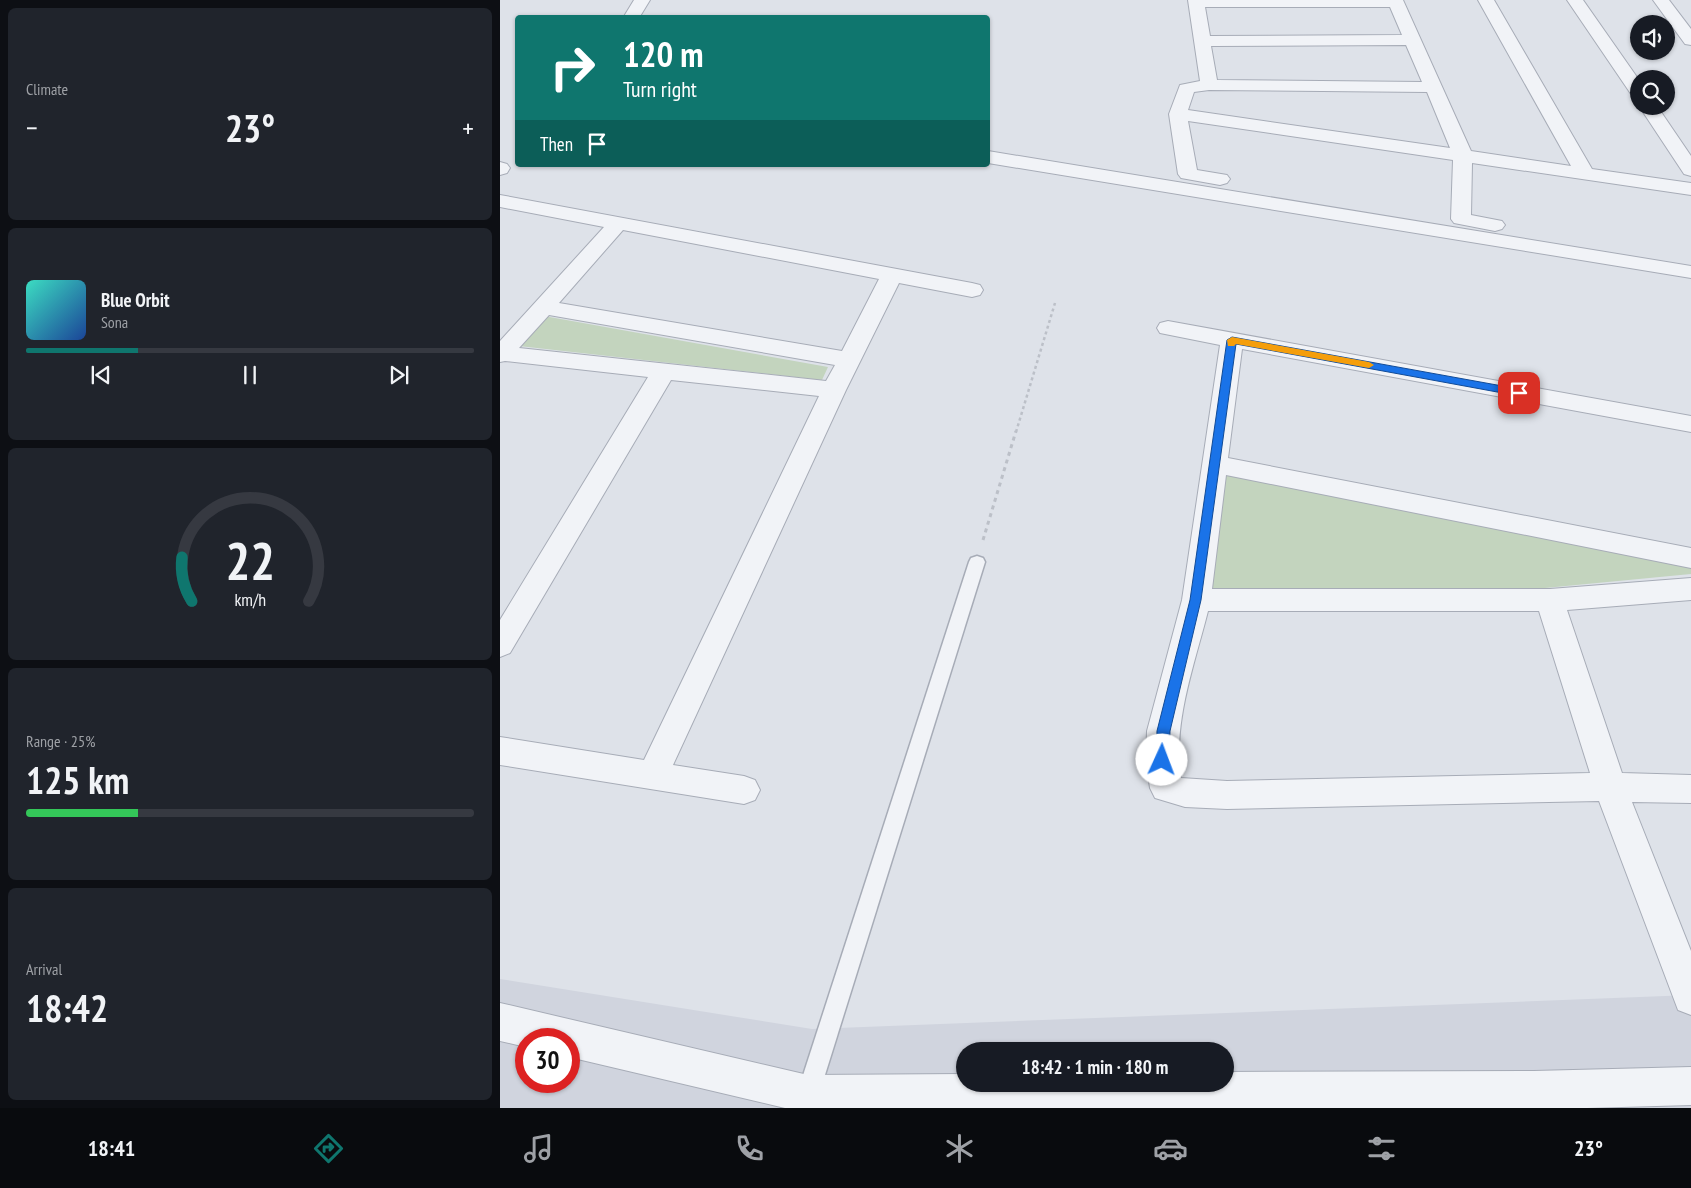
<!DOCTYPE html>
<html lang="en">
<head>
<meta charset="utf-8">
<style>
	body { margin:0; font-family:"PT Sans Narrow",sans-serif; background:#20242c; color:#f1f3f6; height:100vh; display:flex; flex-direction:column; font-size:19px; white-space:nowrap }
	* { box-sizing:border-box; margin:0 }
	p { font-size:16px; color:#9ea1a6 }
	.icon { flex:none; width:28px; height:28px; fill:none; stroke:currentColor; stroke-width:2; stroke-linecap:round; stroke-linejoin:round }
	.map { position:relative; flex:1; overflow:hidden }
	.drawer { display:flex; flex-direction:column; gap:8px; padding:8px; background:#0d0f14; width:500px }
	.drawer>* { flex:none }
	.banner { position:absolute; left:15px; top:15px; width:475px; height:152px; border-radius:5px; box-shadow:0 1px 4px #0004; background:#0f766e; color:#fff; overflow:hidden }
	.tools { position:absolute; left:1130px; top:15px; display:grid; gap:10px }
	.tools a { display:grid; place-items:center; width:45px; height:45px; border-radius:50%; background:#171b24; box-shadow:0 1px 4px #0004; font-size:25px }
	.speed { position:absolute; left:15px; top:1028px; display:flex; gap:10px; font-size:25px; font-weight:700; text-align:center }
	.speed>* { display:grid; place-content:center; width:65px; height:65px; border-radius:50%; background:#171b24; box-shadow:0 1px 4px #0004; line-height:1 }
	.speed .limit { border:8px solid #d22; background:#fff; color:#111 }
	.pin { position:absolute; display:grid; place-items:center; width:42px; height:42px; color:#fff; margin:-21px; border-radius:10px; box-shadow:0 2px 8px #0006 }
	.me { position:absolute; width:55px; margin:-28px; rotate:2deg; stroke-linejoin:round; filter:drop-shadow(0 0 4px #0008) }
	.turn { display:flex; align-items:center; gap:18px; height:105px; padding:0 25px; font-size:22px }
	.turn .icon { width:65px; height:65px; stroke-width:2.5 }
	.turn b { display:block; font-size:35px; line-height:42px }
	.then { display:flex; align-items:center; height:48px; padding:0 25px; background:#0003; gap:10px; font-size:19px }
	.big { font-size:38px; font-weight:700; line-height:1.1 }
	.drawer .widget { flex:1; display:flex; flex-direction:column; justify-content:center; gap:8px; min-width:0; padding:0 18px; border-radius:8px; background:#20242c }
	.drawer .dial { align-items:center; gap:0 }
	.dial svg { height:130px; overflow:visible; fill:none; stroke:#363941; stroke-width:7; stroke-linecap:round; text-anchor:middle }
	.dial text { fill:#f1f3f6; stroke:none }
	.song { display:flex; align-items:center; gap:15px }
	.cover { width:60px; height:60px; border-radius:8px; background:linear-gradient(135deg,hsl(170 70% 55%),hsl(220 70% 35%)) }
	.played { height:5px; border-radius:2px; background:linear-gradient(90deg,#0f766e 25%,#363941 25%) }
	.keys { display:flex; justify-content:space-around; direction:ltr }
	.heat { display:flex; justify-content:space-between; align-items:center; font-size:28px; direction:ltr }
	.charge { height:8px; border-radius:4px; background:linear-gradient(90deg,#34c759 25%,#363941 0) }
	.trip { position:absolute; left:456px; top:1042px; width:278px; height:50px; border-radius:25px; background:#171b24; box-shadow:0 1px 4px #0004; font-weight:700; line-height:50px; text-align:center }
	.tabs { display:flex; height:80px; justify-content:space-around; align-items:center; background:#090b0e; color:#9ea1a6 }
	.tabs .icon { width:35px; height:35px }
	.tabs .selected { color:#0f766e }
	.tabs b { font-size:22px; color:#f1f3f6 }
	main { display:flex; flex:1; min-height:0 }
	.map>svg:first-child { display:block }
	.built { fill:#d0d4de; fill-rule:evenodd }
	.green { fill:#c3d4be }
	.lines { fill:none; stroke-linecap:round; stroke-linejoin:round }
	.service-casing { stroke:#a7acb7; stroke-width:3 }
	.minor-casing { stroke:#a7acb7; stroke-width:2 }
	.path-far1 { stroke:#bcc0c8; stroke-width:2.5; stroke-dasharray:3 3; stroke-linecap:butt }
	.path { stroke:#bcc0c8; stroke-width:3; stroke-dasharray:4 4; stroke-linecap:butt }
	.service { fill:#f1f3f7; fill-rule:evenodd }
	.minor { fill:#f1f3f7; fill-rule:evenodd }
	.route { fill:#1a73e8; stroke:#114b97 }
	.slow { fill:#f59e0b }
</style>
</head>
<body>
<main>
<section class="drawer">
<div class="widget"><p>Climate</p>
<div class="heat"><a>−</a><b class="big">23°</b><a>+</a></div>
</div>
<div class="widget">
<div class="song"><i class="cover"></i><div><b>Blue Orbit</b><p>Sona</p></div></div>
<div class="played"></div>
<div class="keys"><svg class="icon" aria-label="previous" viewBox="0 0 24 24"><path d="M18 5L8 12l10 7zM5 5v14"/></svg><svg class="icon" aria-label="pause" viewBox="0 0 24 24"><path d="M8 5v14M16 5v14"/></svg><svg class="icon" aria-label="next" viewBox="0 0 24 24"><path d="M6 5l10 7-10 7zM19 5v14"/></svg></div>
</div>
<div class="widget dial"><svg viewBox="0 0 100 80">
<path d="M14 69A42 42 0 1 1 86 69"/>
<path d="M14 69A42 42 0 0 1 8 42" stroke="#0f766e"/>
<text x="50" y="56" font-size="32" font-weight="700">22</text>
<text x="50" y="72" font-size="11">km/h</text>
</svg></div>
<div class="widget"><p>Range · 25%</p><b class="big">125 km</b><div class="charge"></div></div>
<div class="widget"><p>Arrival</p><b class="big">18:42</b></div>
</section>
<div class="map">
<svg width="1191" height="1108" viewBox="0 0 1191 1108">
	<rect width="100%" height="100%" fill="#dee2e9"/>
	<path class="built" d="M0,979L312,1029L1191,995V1108H0ZM26,1039H69V1081H26ZM465,1051H725V1084H465Z"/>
	<path class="green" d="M44,316L328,367L322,380L19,346Z
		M726,475L1191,567V574L1045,588L709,593Z"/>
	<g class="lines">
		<g class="service-casing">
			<path id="service" d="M477,556L483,558L485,562L319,1094L316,1102L308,1105L300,1102L297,1094L469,562L471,558Z"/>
		</g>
		<g class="minor-casing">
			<path id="minor" d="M134,0H150L139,18H123Z
				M688,0H903L971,151L1071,166L978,0H994L1092,169L1191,183V195L972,163L971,215L1002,221L1005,225L1002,229L995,231L954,223L951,219L953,160L688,121L697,170L727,175L730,179L727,183L720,185L681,178L678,174L669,114L680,85L700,81ZM705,7H890L902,35L710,36ZM906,45L922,82L717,80L711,46ZM709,90L927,92L950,148L688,110L694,92Z
				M1067,0H1083L1139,80V98L1133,97Z
				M1153,0H1169L1191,29V45L1185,44Z
				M1139,106H1157L1191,156V176L1184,174Z
				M488,151L1191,266V278L488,163Z
				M0,162L7,164L10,168L7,173L0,175Z
				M0,195L472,283L480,285L483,290L480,295L472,297L399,283L346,390L173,765L244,776L255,780L260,790L255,800L244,804L0,765V737L144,760L319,396L171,380L10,653L0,657V620L148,377L5,361L0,362V341L104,227L0,207ZM123,230L379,279L342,351L59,303ZM49,315L335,365L326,381L19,348Z
				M668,321L1191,416V432L742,349L728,458L1191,548V568L726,475L712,589H1050L1191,578V600L1067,610L1122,773L1191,775V803L1132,802L1191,951V1015L1178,1010L1099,801L727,809L685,807L655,798L650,788L646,760L647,731L682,600L720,345L660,333L657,328L660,323ZM708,611H1039L1090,773L727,781L681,778C672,724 695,663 708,611Z
				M0,1003L308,1075L465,1074V1084H725V1072L1034,1071L1191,1067V1105L1087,1108H285L69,1057V1039H26V1047L0,1041Z"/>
		</g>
		<path class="path-far1" d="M516,432L555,303"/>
		<path class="path" d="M483,540L516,431"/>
		<use href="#service" class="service"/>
		<use href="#minor" class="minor"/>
	</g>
	<path class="route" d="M732,337L1019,389L1024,393L1019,396L736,344L701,600L670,731L669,760L667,764L662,766L657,764L656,760L657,731L690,600L727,340Z"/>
	<path class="slow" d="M732,337L869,362L874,365L869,368L736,344L734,346H728L727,340Z"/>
</svg>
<div class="tools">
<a><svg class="icon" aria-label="sound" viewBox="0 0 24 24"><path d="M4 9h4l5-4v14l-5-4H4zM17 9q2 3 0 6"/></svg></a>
<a><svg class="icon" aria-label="search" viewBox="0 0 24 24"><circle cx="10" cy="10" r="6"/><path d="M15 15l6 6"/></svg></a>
</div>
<div class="speed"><div class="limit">30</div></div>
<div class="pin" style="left:1019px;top:393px;background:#d93025"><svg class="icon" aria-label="arrive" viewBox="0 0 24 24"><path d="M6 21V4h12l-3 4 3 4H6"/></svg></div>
<svg class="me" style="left:662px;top:760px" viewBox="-20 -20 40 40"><circle r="19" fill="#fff"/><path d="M0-13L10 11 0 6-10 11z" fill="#1a73e8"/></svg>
<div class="trip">18:42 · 1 min · 180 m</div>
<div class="banner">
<div class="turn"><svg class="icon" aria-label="right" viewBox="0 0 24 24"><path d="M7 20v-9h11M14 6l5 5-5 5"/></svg><div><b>120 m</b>Turn right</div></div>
<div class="then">Then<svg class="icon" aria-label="arrive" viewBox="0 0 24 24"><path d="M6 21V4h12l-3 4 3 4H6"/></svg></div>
</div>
</div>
</main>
<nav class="tabs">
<b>18:41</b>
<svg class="icon selected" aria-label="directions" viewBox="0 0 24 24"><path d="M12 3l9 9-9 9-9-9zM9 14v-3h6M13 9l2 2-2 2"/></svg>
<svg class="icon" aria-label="music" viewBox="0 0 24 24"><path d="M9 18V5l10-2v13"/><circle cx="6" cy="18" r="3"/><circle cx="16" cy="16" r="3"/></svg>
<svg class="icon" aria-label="phone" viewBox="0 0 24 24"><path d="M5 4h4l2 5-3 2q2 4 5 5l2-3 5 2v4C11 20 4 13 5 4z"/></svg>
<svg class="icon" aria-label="climate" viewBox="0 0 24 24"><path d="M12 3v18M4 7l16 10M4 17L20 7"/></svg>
<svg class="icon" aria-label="car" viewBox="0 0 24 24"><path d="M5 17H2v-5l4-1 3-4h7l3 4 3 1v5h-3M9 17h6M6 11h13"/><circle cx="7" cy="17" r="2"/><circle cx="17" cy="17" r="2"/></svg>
<svg class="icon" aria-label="filters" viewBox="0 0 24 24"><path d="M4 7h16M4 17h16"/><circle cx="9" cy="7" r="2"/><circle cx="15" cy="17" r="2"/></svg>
<b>23°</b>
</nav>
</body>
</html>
